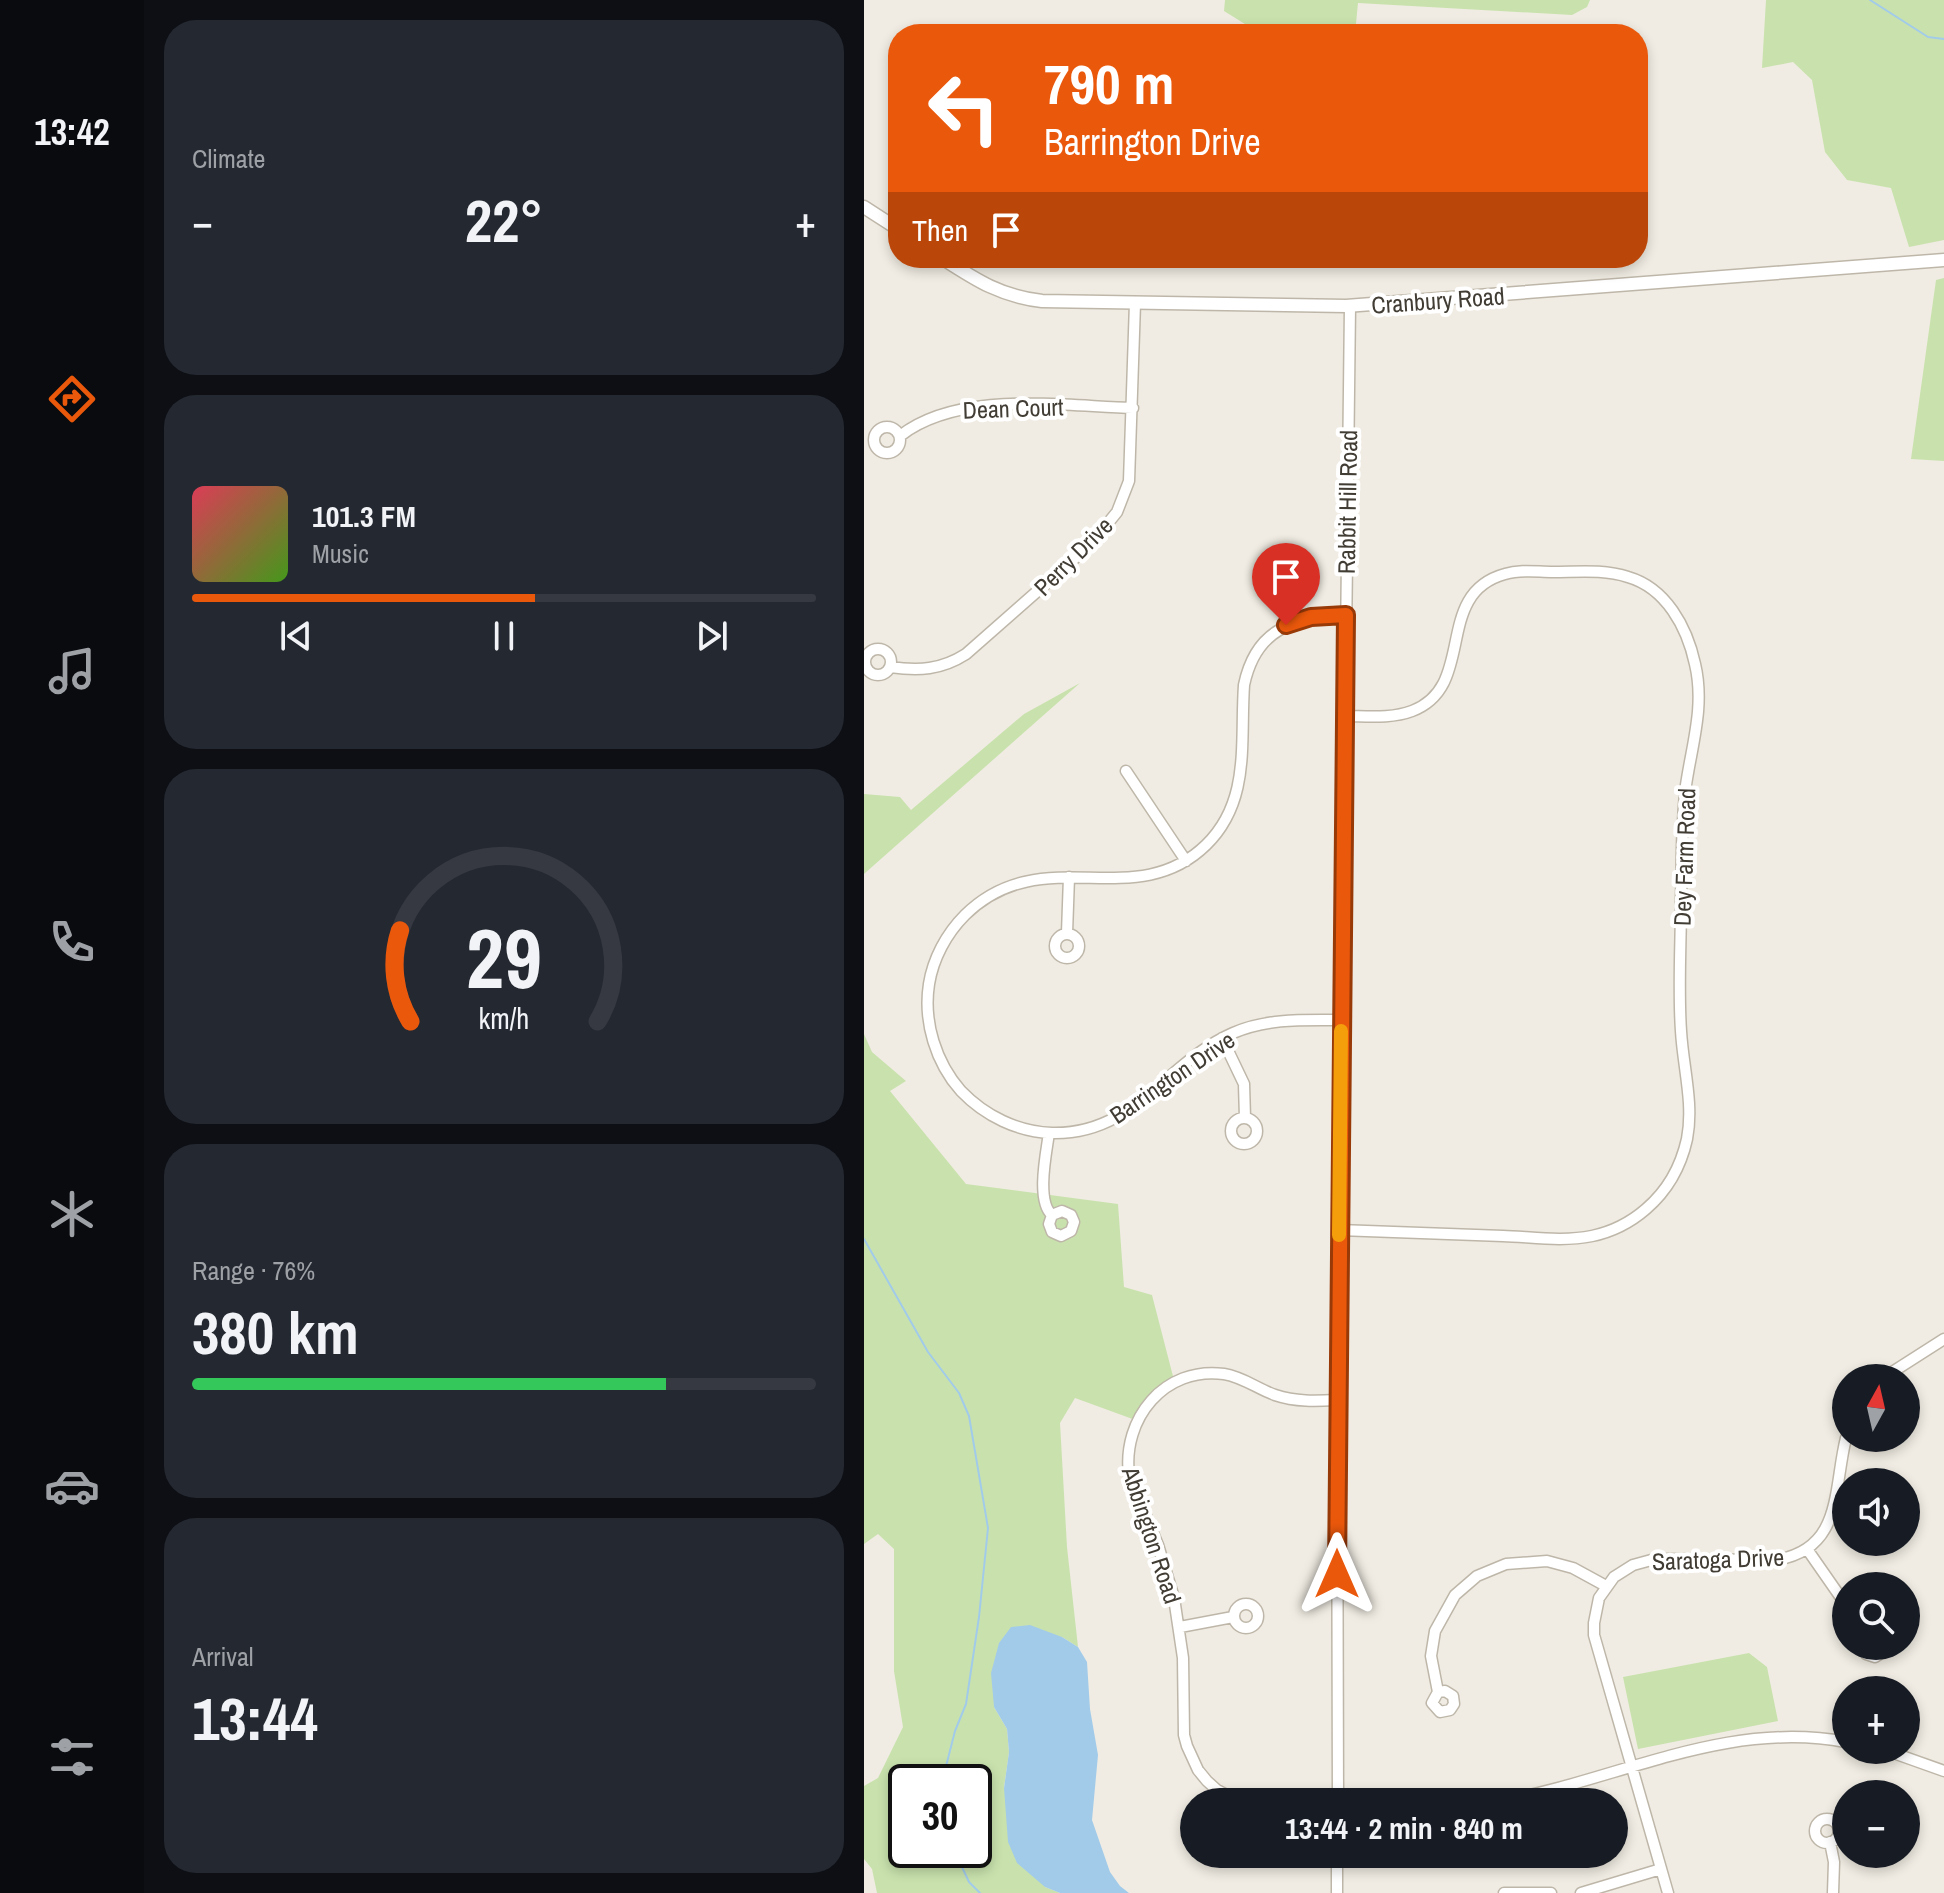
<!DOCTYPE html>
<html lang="en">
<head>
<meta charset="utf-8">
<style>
	body { margin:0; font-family:"Archivo Narrow",sans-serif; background:#242831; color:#f1f3f6; height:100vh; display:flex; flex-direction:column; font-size:30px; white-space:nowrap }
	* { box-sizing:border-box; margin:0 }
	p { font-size:26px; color:#9ea1a6 }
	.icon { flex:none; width:44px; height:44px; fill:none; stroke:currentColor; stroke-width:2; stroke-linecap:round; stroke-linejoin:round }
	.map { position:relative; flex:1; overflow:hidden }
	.sheet { display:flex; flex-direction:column; gap:20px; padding:20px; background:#0d0f14; width:720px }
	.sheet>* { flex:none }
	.top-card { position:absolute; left:24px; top:24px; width:760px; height:244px; border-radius:32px; box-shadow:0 4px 12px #0003; background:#ea580c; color:#fff; overflow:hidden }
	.needle { width:52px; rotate:8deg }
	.fabs { position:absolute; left:968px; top:1364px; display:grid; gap:16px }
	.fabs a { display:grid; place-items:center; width:88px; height:88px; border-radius:50%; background:#171b24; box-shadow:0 4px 12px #0003; font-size:40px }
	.speed { position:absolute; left:24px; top:1764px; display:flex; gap:16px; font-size:40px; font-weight:700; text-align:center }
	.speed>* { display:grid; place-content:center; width:104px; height:104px; border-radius:50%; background:#171b24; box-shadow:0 4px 12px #0003; line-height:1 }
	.speed .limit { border:4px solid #111; border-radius:12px; background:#fff; color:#111 }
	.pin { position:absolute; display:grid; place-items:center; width:68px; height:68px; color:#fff; margin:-82px -34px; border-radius:50% 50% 50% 0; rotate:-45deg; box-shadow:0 0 8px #0007 }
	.pin .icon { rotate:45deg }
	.me { position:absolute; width:88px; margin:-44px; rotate:0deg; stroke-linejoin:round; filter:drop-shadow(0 0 6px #0008) }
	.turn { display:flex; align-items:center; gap:28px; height:168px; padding:0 24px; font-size:36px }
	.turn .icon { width:104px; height:104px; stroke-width:2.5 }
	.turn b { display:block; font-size:56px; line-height:68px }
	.then { display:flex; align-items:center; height:76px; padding:0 24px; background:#0003; gap:16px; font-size:30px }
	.big { font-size:60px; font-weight:800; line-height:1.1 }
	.sheet .tile { flex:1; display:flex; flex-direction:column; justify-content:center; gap:12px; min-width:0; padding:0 28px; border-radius:32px; background:#242831 }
	.sheet .dial { align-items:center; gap:0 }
	.dial svg { height:208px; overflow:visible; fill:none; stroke:#363941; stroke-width:7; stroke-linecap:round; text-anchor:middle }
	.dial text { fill:#f1f3f6; stroke:none }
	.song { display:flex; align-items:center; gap:24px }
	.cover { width:96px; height:96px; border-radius:12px; background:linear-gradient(135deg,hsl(350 70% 55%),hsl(100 70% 35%)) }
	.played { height:8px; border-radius:4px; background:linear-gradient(90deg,#ea580c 55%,#363941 55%) }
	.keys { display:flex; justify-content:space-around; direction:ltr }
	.heat { display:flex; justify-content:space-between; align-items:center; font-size:44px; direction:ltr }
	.charge { height:12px; border-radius:6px; background:linear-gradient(90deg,#34c759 76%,#363941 0) }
	.trip { position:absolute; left:316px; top:1788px; width:448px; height:80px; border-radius:40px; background:#171b24; box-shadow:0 4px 12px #0003; font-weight:800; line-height:80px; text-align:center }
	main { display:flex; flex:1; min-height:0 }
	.menu { display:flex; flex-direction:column; width:144px; justify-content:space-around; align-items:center; background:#090b0e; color:#9ea1a6 }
	.menu .icon { width:56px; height:56px }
	.menu .active { color:#ea580c }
	.menu b { font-size:36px; color:#f1f3f6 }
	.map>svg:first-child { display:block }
	.green { fill:#c9e2ad; fill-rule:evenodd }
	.water { fill:#a2cbea }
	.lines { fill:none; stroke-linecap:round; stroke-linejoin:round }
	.stream { stroke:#a2cbea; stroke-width:2 }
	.minor-casing { stroke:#beb7a9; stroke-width:13 }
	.tertiary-casing { stroke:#beb7a9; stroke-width:15 }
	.minor { stroke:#fff; stroke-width:10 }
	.tertiary { stroke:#fff; stroke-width:12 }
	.route-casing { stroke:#983908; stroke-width:20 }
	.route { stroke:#ea580c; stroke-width:14 }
	.slow { stroke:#f59e0b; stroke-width:14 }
	.labels { text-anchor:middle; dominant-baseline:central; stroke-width:8; stroke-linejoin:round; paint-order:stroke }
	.street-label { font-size:24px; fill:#413c34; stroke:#fff }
</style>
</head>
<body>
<main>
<nav class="menu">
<b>13:42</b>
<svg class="icon active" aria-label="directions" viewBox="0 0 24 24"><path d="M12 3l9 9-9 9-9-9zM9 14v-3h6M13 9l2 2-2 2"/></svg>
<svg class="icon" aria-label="music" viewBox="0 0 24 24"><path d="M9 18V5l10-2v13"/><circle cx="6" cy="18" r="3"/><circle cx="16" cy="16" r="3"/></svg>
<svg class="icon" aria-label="phone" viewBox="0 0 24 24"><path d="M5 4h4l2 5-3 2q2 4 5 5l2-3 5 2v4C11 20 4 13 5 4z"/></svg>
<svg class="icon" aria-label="climate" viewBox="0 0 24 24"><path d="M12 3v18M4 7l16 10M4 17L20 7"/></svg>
<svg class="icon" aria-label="car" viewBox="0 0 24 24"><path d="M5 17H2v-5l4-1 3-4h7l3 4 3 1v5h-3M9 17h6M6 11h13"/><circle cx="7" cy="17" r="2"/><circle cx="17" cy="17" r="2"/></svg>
<svg class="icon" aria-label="filters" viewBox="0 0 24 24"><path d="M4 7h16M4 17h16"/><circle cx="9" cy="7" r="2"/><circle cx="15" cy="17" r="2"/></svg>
</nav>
<section class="sheet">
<div class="tile"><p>Climate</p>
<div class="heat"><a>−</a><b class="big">22°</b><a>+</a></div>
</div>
<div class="tile">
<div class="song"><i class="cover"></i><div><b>101.3 FM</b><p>Music</p></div></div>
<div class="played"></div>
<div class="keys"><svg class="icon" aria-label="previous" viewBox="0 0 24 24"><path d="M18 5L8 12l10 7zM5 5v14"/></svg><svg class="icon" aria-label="pause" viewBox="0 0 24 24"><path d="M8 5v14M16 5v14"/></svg><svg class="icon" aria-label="next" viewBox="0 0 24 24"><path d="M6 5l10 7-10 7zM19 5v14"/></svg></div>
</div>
<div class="tile dial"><svg viewBox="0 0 100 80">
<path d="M14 69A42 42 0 1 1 86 69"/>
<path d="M14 69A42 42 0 0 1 10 34" stroke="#ea580c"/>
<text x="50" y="56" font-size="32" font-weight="700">29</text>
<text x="50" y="72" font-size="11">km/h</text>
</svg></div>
<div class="tile"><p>Range · 76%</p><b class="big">380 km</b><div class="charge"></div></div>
<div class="tile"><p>Arrival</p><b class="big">13:44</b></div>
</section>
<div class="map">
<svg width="1080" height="1893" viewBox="0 0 1080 1893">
	<rect width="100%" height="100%" fill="#f0ece3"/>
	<path class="green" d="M361,0H726L723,7L708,15L494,3L491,34H397L360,11Z
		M902,0H1080V240L1045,247L1027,188L983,180L961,152L948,80L929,62L898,68Z
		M1080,278V461L1047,459L1072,280Z
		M216,683L9,866L0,874V794L36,797L47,810L160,714Z
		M0,1034L8,1052L42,1081L26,1091L102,1184L254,1204L260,1287L288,1295L311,1384L274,1421L211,1398L196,1423L203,1547L214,1647L198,1637L130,1707L143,1729L145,1752L140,1788L181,1887L196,1893H13L8,1869L0,1859V1786L14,1778L39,1727L30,1671V1549L14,1534L0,1544ZM42,1782H110V1850H42Z
		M885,1653L903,1667L914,1721L774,1749L759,1677Z"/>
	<path class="water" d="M166,1625L198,1637L214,1647L223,1662L226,1709L234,1755L228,1820L246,1872L256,1886L265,1893H196L181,1887L153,1863L144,1842L140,1788L145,1752L143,1729L130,1707L127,1673L135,1643L147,1627Z"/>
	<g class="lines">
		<path class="stream" d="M1006,0L1064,37L1080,39
			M0,1239L64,1352L95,1393L105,1416L124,1528L115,1617L102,1704L91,1731L78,1782
			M90,1850L105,1882L116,1893"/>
		<g class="minor-casing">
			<path id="minor" d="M10 440a13 13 0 1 1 26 0a13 13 0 1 1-26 0Z
				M36,436C95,390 197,406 269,408
				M1 662a13 13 0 1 1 26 0a13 13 0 1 1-26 0Z
				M26,667C55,671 77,670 102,654L227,544L253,512L265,481L271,303
				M262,771L322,861
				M203,933L205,877
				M191 946a12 12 0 1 1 24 0a12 12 0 1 1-24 0Z
				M477,1020C440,1020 404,1018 369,1033C302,1062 271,1135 188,1133C154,1132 121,1116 97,1091C72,1063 59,1022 65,984C69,959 82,934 101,915C178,839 270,915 342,845C387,801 376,743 380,685C392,628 429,618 482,615
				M358,1038L380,1084L381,1118
				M367 1131a13 13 0 1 1 26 0a13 13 0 1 1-26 0Z
				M185,1133C182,1154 172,1201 188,1215L185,1224L188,1232L197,1236L207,1231L210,1222L207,1215L198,1211L188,1215
				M475,1230C530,1232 585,1234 639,1236C668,1237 699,1242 728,1236C747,1232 767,1222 782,1209C803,1191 817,1166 823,1139C830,1104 819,1067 817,1031C814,988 817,944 817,901C818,863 817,824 822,785C828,744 841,706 831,664C823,627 802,588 764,577C740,569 713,572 689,572C673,572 657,569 641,574C568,594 614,686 548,711C527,719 502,716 480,716
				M1019,1378L1080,1339
				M943,1549L982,1605
				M370 1616a12 12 0 1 1 24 0a12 12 0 1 1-24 0Z
				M316,1627L369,1617
				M999,1646L1002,1654L1011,1657L1019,1652L1021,1646
				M574,1692L581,1691L589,1696L590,1704L586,1710L576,1712L568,1703L574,1692L567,1656L571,1631L591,1595L613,1576L642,1564L683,1561L709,1568L742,1586
				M1021,1750L1080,1771
				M376,1802L353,1790L343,1781L334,1770L323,1746L320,1735L319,1658L310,1598L294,1545L265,1475C258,1419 300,1366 360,1374C379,1377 394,1389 411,1395C432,1402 452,1401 473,1400
				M474,1802L473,1400L486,306
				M632,1802C750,1782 860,1719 982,1742
				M951 1831a12 12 0 1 1 24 0a12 12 0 1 1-24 0Z
				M966,1842L970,1862L969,1893
				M473,1893V1854
				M640,1893H687
				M717,1893L797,1869
				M804,1893L730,1635V1623L735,1598L750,1577L769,1565L791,1559L912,1560C979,1549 969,1490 982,1438"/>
		</g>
		<g class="tertiary-casing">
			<path id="tertiary" d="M0,207L34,229
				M78,258C112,280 136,296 178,301L482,306L1080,260"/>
		</g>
		<use href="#minor" class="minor"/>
		<use href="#tertiary" class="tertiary"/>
	</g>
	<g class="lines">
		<g class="route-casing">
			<path id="route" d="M422,625L447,617L482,615L473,1574"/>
		</g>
		<use href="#route" class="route"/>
		<path class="slow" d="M475,1235L477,1031"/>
	</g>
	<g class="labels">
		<g class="street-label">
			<text transform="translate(574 300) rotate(-4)">Cranbury Road</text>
			<text transform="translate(149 408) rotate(-2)">Dean Court</text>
			<text transform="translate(483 502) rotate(-89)">Rabbit Hill Road</text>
			<text transform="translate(209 556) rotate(-45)">Perry Drive</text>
			<text transform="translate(820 857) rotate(-88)">Dey Farm Road</text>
			<text transform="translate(308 1077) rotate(-34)">Barrington Drive</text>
			<text transform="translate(288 1535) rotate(72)">Abbington Road</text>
			<text transform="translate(854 1559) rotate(-2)">Saratoga Drive</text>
		</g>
	</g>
</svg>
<div class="fabs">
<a><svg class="needle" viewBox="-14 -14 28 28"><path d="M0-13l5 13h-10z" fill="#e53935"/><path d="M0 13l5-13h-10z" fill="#9ea1a6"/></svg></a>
<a><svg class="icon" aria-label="sound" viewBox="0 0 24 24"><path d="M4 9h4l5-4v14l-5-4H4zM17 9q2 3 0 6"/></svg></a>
<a><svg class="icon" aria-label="search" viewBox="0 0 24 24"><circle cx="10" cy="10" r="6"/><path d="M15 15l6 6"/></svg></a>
<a>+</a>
<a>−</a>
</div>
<div class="speed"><div class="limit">30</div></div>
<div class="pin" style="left:422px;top:625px;background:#d93025"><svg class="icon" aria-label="arrive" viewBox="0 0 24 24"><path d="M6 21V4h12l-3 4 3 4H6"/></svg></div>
<svg class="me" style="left:473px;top:1574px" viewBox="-20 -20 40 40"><path d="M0-17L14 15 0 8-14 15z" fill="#ea580c" stroke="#fff" stroke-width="4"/></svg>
<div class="trip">13:44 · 2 min · 840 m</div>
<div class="top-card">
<div class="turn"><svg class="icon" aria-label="left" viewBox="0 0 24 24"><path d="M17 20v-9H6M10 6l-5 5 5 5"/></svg><div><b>790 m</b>Barrington Drive</div></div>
<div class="then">Then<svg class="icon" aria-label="arrive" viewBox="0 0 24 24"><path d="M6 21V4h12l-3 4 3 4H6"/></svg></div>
</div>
</div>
</main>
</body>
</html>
